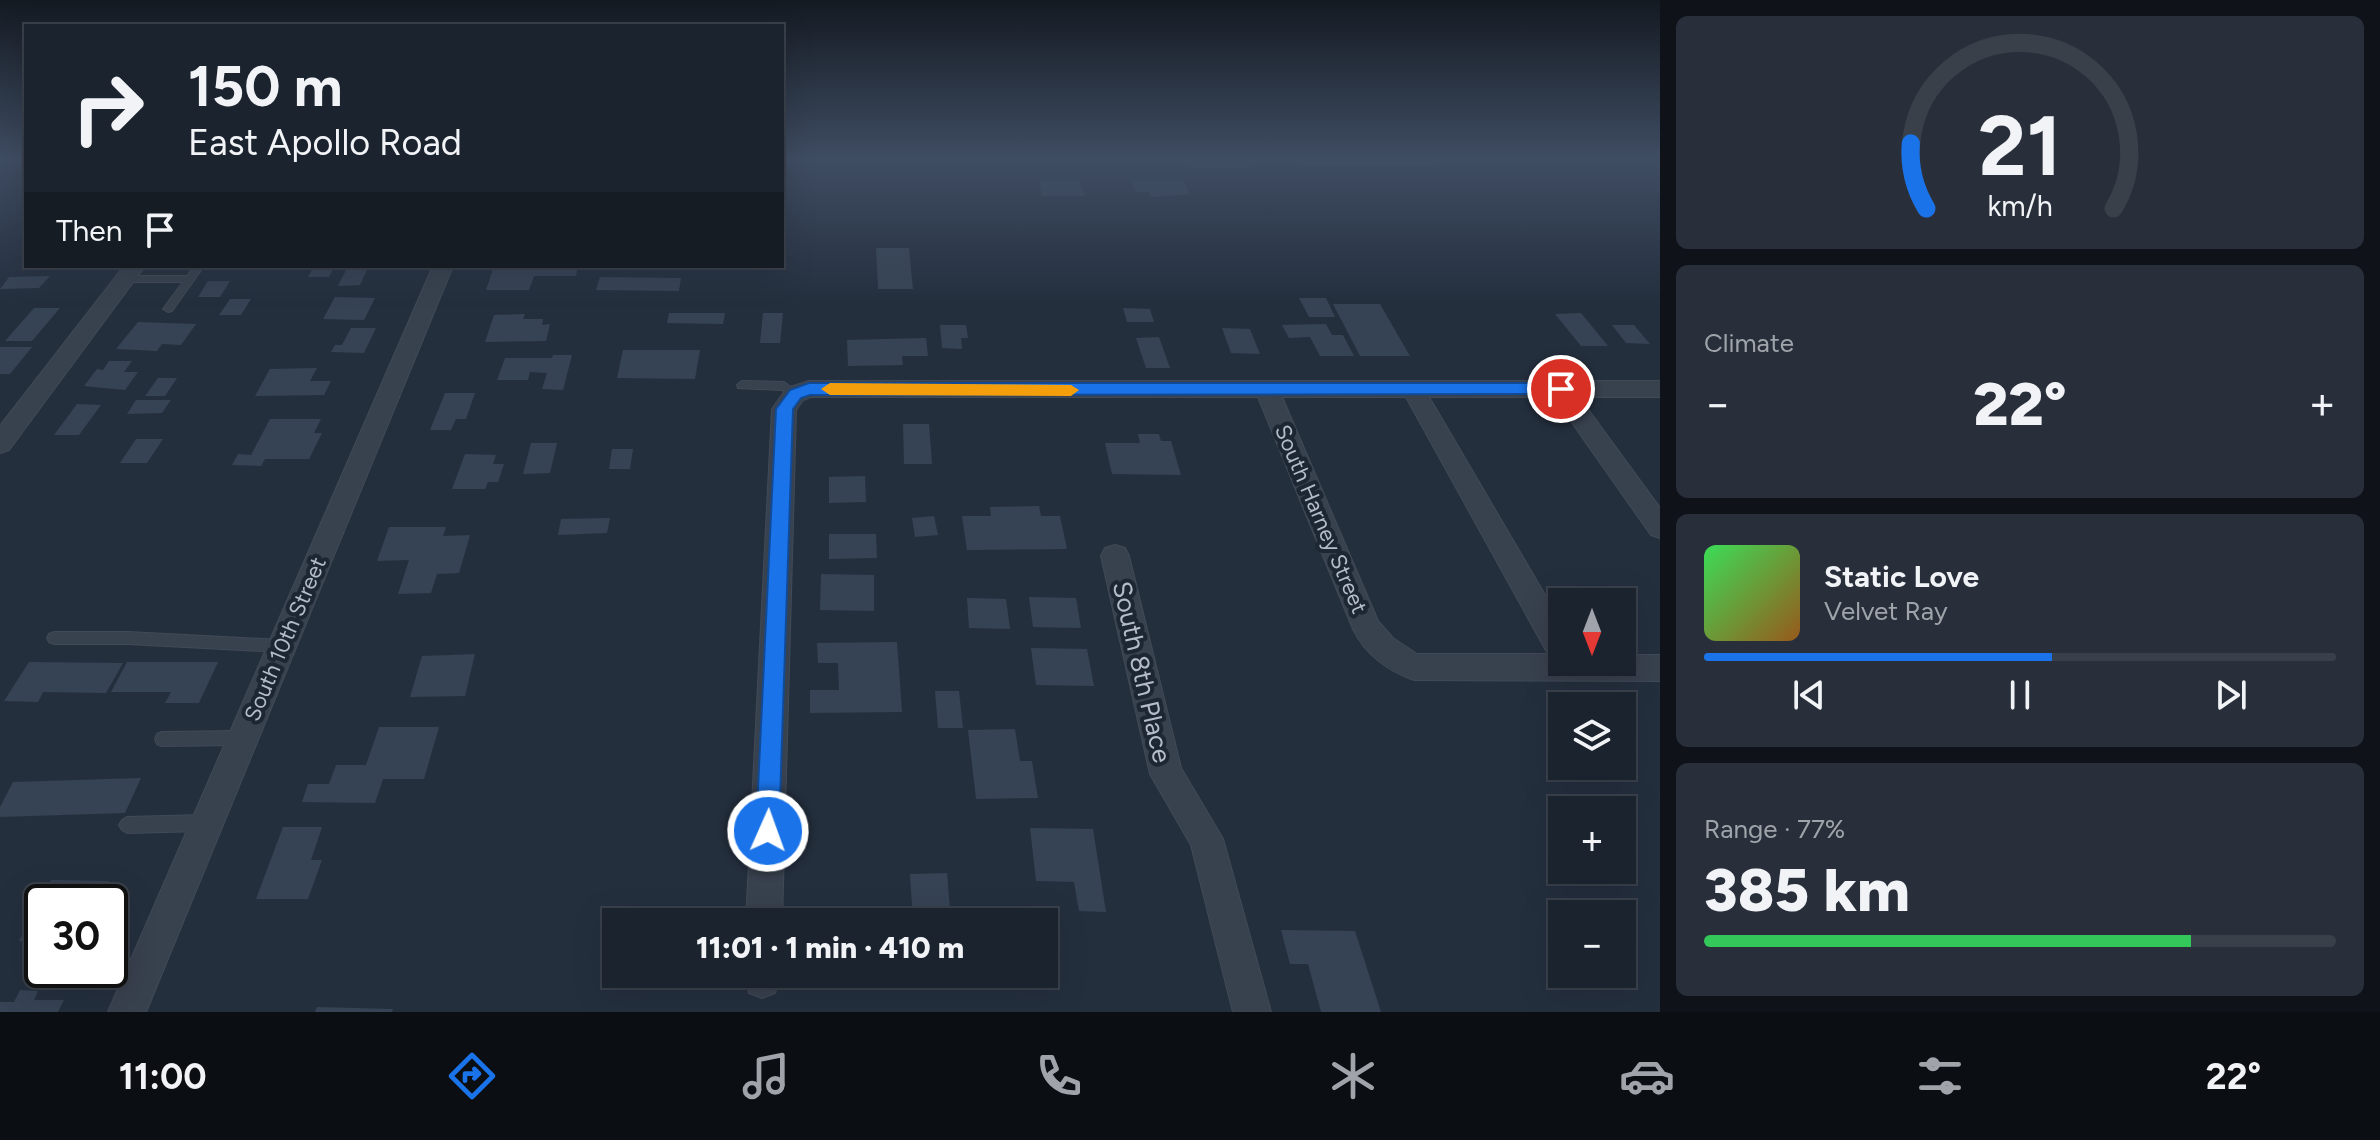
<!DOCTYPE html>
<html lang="en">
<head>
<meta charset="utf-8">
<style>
	body { margin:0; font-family:Figtree,sans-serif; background:#282f3a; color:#f1f3f6; height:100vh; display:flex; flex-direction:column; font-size:30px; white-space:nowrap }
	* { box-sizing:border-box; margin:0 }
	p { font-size:26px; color:#a0a4aa }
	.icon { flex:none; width:44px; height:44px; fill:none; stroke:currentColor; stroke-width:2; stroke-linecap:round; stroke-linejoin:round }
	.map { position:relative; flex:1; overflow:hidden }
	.side { display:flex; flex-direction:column; gap:16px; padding:16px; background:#0f1319; width:720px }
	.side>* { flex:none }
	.guide { position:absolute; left:24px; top:24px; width:760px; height:244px; border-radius:0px; box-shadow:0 8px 32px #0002,0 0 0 2px #39404a; background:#1b232e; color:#f1f3f6; overflow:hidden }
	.needle { width:52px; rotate:180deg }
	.tools { position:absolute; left:1548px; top:588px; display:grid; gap:16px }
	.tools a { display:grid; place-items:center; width:88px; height:88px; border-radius:0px; background:#1b232e; box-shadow:0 8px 32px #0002,0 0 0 2px #39404a; font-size:40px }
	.speed { position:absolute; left:24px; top:884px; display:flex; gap:16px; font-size:40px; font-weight:700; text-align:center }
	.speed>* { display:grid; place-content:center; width:104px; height:104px; border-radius:50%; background:#1b232e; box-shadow:0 8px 32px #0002,0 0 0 2px #39404a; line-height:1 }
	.speed .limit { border:4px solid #111; border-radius:12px; background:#fff; color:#111 }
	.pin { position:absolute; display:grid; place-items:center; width:68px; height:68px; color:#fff; margin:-34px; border:4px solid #fff; border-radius:50%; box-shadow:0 2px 8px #0007 }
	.me { position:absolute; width:88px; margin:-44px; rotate:2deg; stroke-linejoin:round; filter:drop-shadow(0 0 6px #0008) }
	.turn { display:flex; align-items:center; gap:28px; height:168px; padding:0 32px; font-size:36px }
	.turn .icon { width:104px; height:104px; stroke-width:2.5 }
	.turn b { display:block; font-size:56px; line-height:68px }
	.then { display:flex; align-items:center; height:76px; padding:0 32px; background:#0003; gap:16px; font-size:30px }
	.big { font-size:60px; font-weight:800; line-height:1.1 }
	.side .widget { flex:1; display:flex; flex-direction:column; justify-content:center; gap:12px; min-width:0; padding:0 28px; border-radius:12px; background:#282f3a }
	.side .dial { align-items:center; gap:0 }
	.dial svg { height:208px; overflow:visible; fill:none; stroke:#39404a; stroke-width:7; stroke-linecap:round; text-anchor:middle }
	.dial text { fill:#f1f3f6; stroke:none }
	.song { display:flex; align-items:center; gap:24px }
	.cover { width:96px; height:96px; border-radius:12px; background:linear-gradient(135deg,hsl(130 70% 55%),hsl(30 70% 35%)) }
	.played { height:8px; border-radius:4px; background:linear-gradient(90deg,#1a73e8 55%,#39404a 55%) }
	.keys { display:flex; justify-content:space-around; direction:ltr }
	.heat { display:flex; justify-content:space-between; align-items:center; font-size:44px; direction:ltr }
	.charge { height:12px; border-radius:6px; background:linear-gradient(90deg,#34c759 77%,#39404a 0) }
	.trip { position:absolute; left:602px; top:908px; width:456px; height:80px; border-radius:0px; background:#1b232e; box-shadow:0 8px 32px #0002,0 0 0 2px #39404a; font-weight:800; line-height:80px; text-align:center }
	.menu { display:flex; height:128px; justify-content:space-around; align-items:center; background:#0b0e12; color:#a0a4aa }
	.menu .icon { width:56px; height:56px }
	.menu .active { color:#1a73e8 }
	.menu b { font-size:36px; color:#f1f3f6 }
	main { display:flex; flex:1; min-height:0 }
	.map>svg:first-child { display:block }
	.building { fill:#364354 }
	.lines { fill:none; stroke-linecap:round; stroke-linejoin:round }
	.service-casing { stroke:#414a57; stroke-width:2 }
	.minor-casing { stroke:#414a57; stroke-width:2 }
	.service { fill:#38414e; fill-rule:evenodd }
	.minor { fill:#38414e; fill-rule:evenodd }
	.route { fill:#1a73e8; stroke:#114b97; stroke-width:2 }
	.slow { fill:#f59e0b }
	.labels { text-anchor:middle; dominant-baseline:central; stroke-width:8; stroke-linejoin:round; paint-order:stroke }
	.street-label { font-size:22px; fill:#b4bcc9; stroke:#1d2633 }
	.near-street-label { font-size:26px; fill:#b4bcc9; stroke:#1d2633 }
</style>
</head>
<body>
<main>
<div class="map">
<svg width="1660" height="1012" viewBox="0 0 1660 1012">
	<rect width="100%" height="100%" fill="#242f3e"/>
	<path class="building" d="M1039,181H1080L1085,196H1042Z
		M1132,181H1184L1190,194L1151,197L1149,192H1136Z
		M876,248H909L913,289H878Z
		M314,266H335L329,277H308Z
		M494,266H578L576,276H534L529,290H486Z
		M346,270H367L360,285L338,286Z
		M50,276L39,288L0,289L9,277Z
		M600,277L681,278L679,291L596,290Z
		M208,281H230L220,297H198Z
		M335,297L375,298L364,320L323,319Z
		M1299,298H1326L1335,317H1309Z
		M230,299H251L241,315H219Z
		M1333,304H1380L1410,356H1360Z
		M34,308H60L32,341H5Z
		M1123,308L1150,309L1154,322H1127Z
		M669,313H725L723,324L667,323Z
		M763,313H783L780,343H760Z
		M1581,313L1608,346H1581L1555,314Z
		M525,314L523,319H543L542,325L550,324L546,341L485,342L494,315Z
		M138,322L196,324L181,345L162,344L157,351L116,349Z
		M1326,324L1332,335H1343L1354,356H1320L1310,337L1289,338L1282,325Z
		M940,325H966L968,338H961L962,349L942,348Z
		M1612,325H1634L1650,344L1626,343Z
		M351,328H376L364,353L331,352L335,345H342Z
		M1222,328L1250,329L1260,354L1231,353Z
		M1159,337L1170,368H1146L1136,338Z
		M926,338L928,356H902L903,365L848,366L847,340Z
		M0,347H32L10,374H0Z
		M623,350H700L695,379L617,378Z
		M553,355H572L563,390L542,389L547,373L530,372L528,380H497L505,358H552Z
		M109,361H132L124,372H138L125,390L84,386L97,369L103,370Z
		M317,368L310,381H331L324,395L255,396L270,369Z
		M158,378H177L165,396H145Z
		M445,393H475L466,419H456L451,430H430Z
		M136,400H171L162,413L127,414Z
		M77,404L101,405L79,435H54Z
		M270,419H321L314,433H322L309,459H265L261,466L232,465L238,454L251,455Z
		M903,424H929L932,464H904Z
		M1138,434H1159L1161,441H1171L1181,475L1112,474L1105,443H1140Z
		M136,439H163L147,463H120Z
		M531,443H557L550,473L523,474Z
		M612,449H633L630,469H609Z
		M465,454L496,455L493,464H504L498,482H488L485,489H452Z
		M865,476L866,502L829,503V477Z
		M1039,506L1041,516H1060L1067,549L967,550L962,516H991L990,507Z
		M934,516L938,535L915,537L912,518Z
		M610,518L607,533L558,535L561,519Z
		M389,527H446L443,536L470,535L459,573L437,574L431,593L398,594L409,560L377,561Z
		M829,534H876L877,558L829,559Z
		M821,574L874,575V611L820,610Z
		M1029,597L1076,598L1081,628L1033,627Z
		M967,598L1006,599L1010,629L969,628Z
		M897,642L902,712L810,713V690H839L838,663H818L817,643Z
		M1031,648L1087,649L1094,686L1036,685Z
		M475,654L465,696L410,697L422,656Z
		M29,662L123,663L106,693L43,692L38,702L4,701Z
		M127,662H218L199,703H165L171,692H111Z
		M935,691H959L963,728H938Z
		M379,727H439L424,779H383L375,803L302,802L308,784H329L336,765H366Z
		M1015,729L1020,761H1032L1038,798L976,799L968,730Z
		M141,778L125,813L0,817V807L13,782Z
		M283,827H322L311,860H322L308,899H256Z
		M1030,828L1093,829L1106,912L1079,911L1074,882L1036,881Z
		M947,873L951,922H913L910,874Z
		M51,880L109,881L99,902H42V942L19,941Z
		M1281,930L1355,931L1381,1012H1321L1308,964H1290Z
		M952,974H988L990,989H954Z
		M20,990L38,991L34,1000H64L58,1012H0V1002H14Z
		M317,1007L393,1009L392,1012H315Z"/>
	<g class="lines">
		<g class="service-casing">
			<path id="service" d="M194,266H204L172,311L168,312L163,309L183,282H125L120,279L125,276H187Z
				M742,381L784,382L800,394L795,398L782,390L738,388L737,385Z
				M54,632H128L282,640L287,642L289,646L287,650L282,652L128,644H54L49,642L47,638L49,634Z
				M240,731L245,733L247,738L245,743L240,745L162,746L157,744L155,739L157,734L162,732Z
				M204,815L209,818L212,823L209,828L204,831L127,833L122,830L119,825L122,820L127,817Z"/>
		</g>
		<g class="minor-casing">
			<path id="minor" d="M1176,159H1269C1256,171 1189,171 1176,159Z
				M1291,159H1447L1438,164H1300Z
				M124,266H145L9,450L0,453V426Z
				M433,266H453L146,1012H108Z
				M809,381H1660V397H1579L1660,508V538L1651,535L1554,397H1429L1562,624V662H1622V655H1660V681L1414,680C1388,671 1365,654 1353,629L1258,397H811L803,400L796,410L782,922H746L772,409L787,388ZM1282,397H1406L1548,654H1417L1393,638L1378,621Z
				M1115,545L1125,548L1129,556L1181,768L1223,839L1271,1012H1233L1191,845L1150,774L1101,556L1105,548Z
				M744,974H780L775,993L762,998L749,993Z"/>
		</g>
		<use href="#service" class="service"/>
		<use href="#minor" class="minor"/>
	</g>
	<linearGradient id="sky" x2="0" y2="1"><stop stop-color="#141a22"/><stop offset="0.53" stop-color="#3f4d63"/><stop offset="1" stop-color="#3f4d63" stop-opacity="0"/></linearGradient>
	<rect width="1660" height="301" fill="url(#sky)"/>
	<path class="route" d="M809,383H1561L1570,389L1561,394L810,395L801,398L793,409L779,831L776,840L768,843L759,840L756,831L776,409L790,390Z"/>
	<path class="slow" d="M830,383L1071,385L1079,390L1071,396L830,395L821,389Z"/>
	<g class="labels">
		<g class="street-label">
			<text transform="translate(1321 519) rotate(67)">South Harney Street</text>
			<text transform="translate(285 639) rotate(-67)">South 10th Street</text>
		</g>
		<g class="near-street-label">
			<text transform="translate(1142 672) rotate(77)">South 8th Place</text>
		</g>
	</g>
</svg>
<div class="tools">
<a><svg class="needle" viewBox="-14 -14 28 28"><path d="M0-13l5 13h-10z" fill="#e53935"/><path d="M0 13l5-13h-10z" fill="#a0a4aa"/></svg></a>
<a><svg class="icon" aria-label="layers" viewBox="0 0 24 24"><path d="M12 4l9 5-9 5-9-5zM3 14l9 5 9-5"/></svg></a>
<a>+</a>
<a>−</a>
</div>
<div class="speed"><div class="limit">30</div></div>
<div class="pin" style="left:1561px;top:389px;background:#d93025"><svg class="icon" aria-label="arrive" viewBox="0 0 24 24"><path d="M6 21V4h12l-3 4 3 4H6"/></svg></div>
<svg class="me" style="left:768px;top:831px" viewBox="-20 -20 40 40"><circle r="17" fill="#1a73e8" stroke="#fff" stroke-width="3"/><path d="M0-11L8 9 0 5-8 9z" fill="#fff"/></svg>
<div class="trip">11:01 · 1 min · 410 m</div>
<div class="guide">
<div class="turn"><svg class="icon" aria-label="right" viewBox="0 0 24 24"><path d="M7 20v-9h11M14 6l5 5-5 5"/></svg><div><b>150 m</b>East Apollo Road</div></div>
<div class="then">Then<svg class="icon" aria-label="arrive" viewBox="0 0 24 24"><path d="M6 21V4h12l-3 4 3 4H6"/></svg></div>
</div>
</div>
<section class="side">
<div class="widget dial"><svg viewBox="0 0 100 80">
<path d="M14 69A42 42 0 1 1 86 69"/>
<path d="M14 69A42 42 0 0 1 8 44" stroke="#1a73e8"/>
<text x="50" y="56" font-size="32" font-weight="700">21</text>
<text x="50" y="72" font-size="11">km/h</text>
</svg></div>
<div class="widget"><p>Climate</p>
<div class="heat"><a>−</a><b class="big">22°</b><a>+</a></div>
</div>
<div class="widget">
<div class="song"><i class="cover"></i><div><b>Static Love</b><p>Velvet Ray</p></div></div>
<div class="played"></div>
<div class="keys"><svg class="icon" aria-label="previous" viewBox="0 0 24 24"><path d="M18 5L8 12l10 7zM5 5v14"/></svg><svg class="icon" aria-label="pause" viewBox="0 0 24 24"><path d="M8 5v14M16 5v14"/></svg><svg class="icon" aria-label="next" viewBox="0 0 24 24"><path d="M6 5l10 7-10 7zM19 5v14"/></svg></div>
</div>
<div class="widget"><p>Range · 77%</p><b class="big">385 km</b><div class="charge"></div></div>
</section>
</main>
<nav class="menu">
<b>11:00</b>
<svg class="icon active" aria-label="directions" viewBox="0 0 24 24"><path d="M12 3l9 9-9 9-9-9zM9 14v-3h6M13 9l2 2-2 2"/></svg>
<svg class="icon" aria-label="music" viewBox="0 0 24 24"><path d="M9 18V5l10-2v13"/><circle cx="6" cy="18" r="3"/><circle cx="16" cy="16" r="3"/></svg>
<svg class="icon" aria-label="phone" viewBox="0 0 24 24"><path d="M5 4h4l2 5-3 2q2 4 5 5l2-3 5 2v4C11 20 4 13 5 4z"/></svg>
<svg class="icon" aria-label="climate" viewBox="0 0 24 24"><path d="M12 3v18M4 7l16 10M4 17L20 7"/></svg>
<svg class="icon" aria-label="car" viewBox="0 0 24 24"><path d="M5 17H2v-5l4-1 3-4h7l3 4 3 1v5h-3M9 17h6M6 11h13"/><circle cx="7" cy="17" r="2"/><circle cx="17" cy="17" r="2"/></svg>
<svg class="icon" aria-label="filters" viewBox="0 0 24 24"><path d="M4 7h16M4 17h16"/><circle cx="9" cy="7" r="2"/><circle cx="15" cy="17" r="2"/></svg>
<b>22°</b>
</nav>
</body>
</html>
